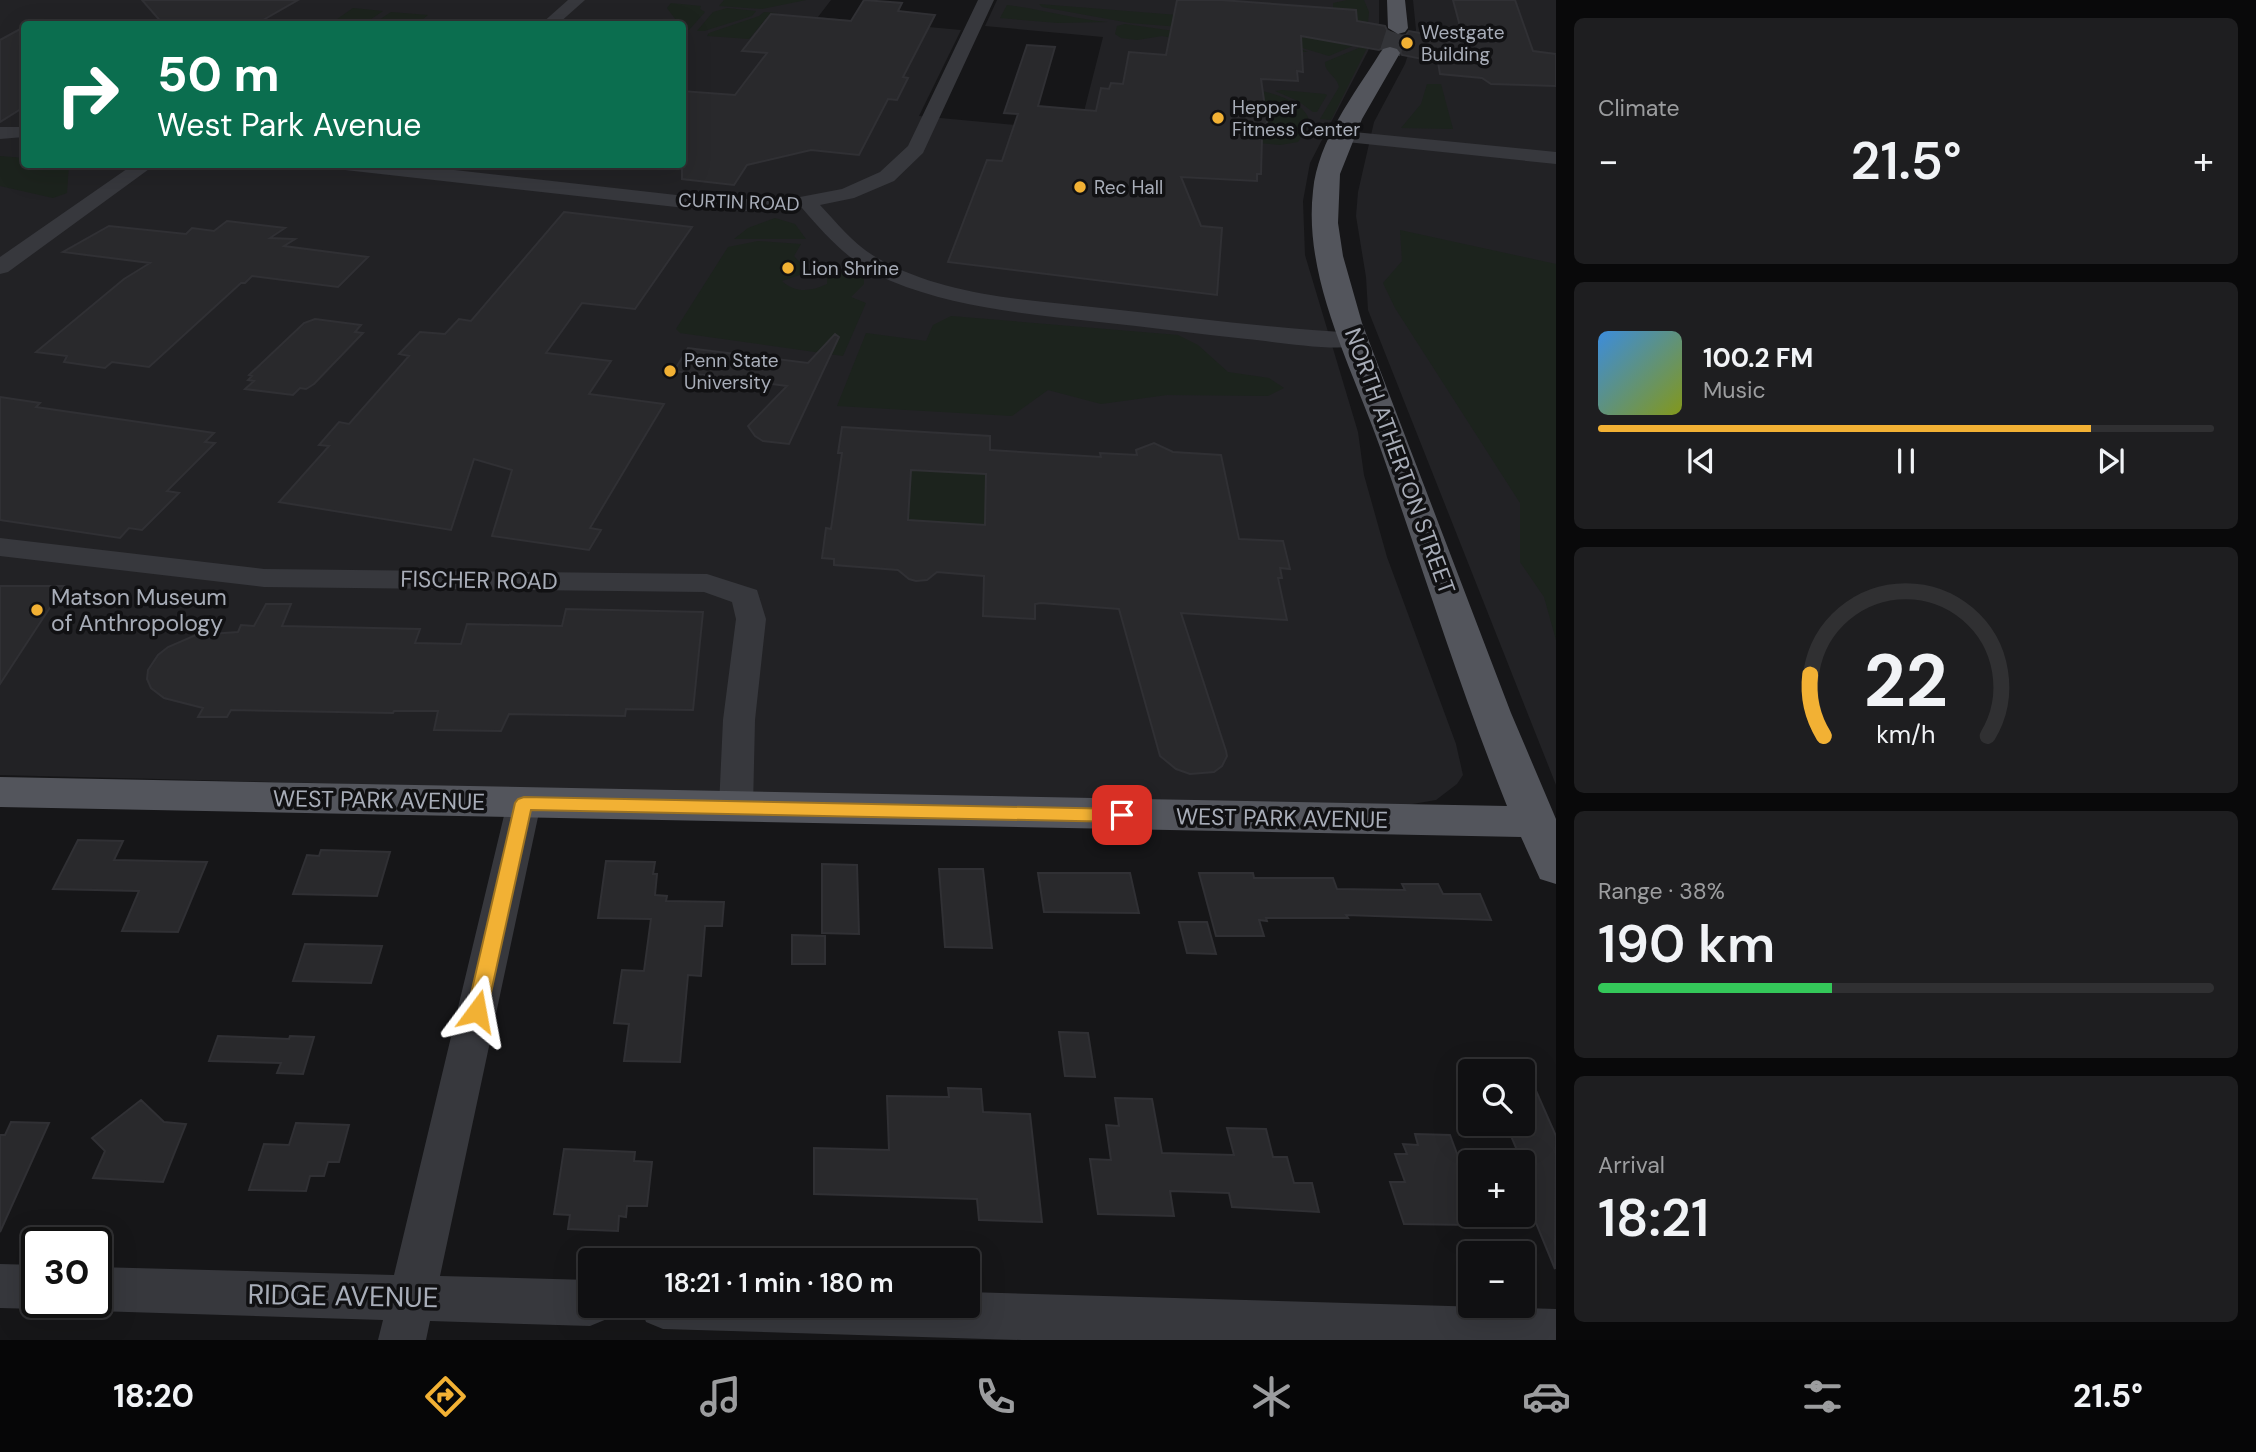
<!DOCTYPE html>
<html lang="en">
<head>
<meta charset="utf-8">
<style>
	body { margin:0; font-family:"DM Sans",sans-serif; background:#1e1e20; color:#f1f3f6; height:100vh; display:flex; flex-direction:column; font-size:26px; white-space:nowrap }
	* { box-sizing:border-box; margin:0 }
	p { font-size:23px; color:#9c9d9f }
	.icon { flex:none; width:38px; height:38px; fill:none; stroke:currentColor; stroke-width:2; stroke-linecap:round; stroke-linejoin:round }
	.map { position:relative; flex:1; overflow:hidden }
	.drawer { display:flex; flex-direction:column; gap:18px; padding:18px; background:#09090a; width:700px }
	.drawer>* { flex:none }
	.hud { position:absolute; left:21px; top:21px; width:665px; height:147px; border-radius:7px; box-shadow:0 7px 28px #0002,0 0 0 2px #303032; background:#0b6e4f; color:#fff; overflow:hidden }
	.tools { position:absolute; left:1458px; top:1059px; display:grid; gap:14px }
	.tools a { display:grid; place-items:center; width:77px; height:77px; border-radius:7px; background:#101012; box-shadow:0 7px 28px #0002,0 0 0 2px #303032; font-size:35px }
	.speed { position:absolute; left:21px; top:1227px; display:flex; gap:14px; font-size:35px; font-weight:700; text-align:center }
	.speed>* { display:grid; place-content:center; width:91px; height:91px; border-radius:50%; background:#101012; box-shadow:0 7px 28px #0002,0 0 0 2px #303032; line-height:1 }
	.speed .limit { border:4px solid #111; border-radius:10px; background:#fff; color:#111 }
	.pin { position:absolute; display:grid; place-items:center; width:60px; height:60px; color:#fff; margin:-30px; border-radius:14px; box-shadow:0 4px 10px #0006 }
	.me { position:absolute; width:77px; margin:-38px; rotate:13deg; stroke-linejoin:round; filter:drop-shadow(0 0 5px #0008) }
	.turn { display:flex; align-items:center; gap:24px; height:147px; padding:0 21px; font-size:32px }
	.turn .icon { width:91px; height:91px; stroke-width:2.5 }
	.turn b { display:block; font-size:49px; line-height:60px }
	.big { font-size:52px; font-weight:600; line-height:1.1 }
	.drawer .widget { flex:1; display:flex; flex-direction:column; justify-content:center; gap:10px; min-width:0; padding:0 24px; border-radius:10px; background:#1e1e20 }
	.drawer .dial { align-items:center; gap:0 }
	.dial svg { height:182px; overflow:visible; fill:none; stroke:#303032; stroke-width:7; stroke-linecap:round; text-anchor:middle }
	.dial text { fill:#f1f3f6; stroke:none }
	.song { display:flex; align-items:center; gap:21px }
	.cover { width:84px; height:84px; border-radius:10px; background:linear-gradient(135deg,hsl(210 70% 55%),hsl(70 70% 35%)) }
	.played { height:7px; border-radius:4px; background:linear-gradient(90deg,#f2b134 80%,#303032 80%) }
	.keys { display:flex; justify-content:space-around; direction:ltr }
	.heat { display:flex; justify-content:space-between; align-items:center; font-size:38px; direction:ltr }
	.charge { height:10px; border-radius:5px; background:linear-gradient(90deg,#34c759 38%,#303032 0) }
	.trip { position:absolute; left:578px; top:1248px; width:402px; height:70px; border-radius:7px; background:#101012; box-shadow:0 7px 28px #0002,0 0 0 2px #303032; font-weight:600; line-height:70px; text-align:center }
	.dock { display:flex; height:112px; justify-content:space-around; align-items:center; background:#060607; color:#9c9d9f }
	.dock .icon { width:49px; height:49px }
	.dock .on { color:#f2b134 }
	.dock b { font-size:32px; color:#f1f3f6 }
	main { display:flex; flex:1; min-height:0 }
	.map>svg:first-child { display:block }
	.built { fill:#222225; fill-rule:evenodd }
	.green { fill:#1c231d }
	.building { fill:#29292c; stroke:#303034; stroke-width:2; fill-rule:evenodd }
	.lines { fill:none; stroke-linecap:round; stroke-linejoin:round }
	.major-tunnel { stroke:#333438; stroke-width:21; stroke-dasharray:21 10; stroke-linecap:butt }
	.minor { fill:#37383d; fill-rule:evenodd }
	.major { fill:#53555c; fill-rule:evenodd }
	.route { fill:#f2b134; stroke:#9d7322; stroke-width:2 }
	.poi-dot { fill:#f2b134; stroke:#111113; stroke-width:2.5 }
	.labels { text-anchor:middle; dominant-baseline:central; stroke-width:7; stroke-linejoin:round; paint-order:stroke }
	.far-poi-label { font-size:19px; fill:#a8adb8; stroke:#111113; text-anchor:start }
	.far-street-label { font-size:19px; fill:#a8adb8; stroke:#111113 }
	.street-label { font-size:23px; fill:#a8adb8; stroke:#111113 }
	.poi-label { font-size:23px; fill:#a8adb8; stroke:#111113; text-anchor:start }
	.near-street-label { font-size:28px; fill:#a8adb8; stroke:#111113 }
</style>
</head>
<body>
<main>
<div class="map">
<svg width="1556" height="1340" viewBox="0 0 1556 1340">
	<rect width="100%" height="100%" fill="#161618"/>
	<path class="built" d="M0,0H831L818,17L961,30L919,116L1079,131L1103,37L985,26L997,0H1379V23L1368,51L1310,163L1303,201L1305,255L1358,432L1364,475L1387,557L1456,744L1463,775L1457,784L1436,800L1395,807L1140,799L871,797L0,775ZM24,24H682V164H24Z
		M1413,0H1556V785L1368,310L1366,277L1356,216L1358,192L1374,122L1405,64L1416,30Z"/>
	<path class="green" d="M724,0H806L762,9L719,6Z
		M1347,0H1364L1369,12L1368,22L1357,21L1356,10L1333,9V3Z
		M671,3L701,6L700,9L705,12L689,30L683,29L682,24H679L667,8Z
		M1039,4L1190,16L1193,28L1130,23L1042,7Z
		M1007,5C1041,9 1073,19 1108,22L1058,23L1000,18Z
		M353,8L383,11L364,24H330Z
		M727,8L756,11L752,16L704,31H697L713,12Z
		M391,12L428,15L422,20L427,21L423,24H373Z
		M764,12L778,13L770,14L749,39L707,36L709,33L759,16Z
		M1125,24L1301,49L1308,52H1249L1162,36L1137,40L1121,38L1115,34L1117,26Z
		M1305,37L1355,45L1329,56L1286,43Z
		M1361,47L1367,48L1331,120L1320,119L1339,87C1337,76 1324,72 1325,62Z
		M1427,84H1441L1453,129L1401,128L1421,104Z
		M1250,88C1270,93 1305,99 1310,123L1298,142L1280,145L1249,142L1262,136C1272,116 1263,102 1250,88Z
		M1282,90L1325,94L1327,95L1317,112H1313L1298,101L1275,91Z
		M0,156L24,158V164L69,165L67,193L53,198L0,186Z
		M775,218L795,224L806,239H734L748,228Z
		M1400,230L1556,264V640L1544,597L1520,562V503L1395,308L1383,283L1402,261Z
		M758,241L801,244L794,256L804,267L811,271L782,281C794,293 811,292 827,284V273C841,269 848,268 864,277V284L851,297L866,303L843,356L680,333L676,329L728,247Z
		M951,316L1178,335L1198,345L1228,372L1269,378L1284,388L1268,396L1167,395L1101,404L1048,390L1012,416L837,406L866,333L926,341L933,325Z
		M911,470L986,474L985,525L908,520Z"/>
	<path class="building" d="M142,0H298L256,24H163Z
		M864,0L902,3L898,11L935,15L903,77L908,78L897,100L888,99L859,155L811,150L747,165L734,185L682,179V91L735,95L767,53L742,51L771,14L851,21Z
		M1177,0H1221L1356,10L1357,21L1385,26L1387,30L1397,36L1406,35L1409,31L1464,41L1453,0H1515L1533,51L1556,54V86L1491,84L1482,78L1440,74L1438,62L1402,55L1399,47L1391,44L1379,50L1301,36L1303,72L1297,71L1298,81L1261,79L1267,122L1262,137L1261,174H1257V181L1181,177L1201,226L1222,228L1217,295L948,262L987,160L1002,161L1018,114L1004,113L1027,45L1055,47L1038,106L1096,111L1101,88L1109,89L1111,83L1123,84L1129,52L1166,55Z
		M24,27V107L0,122V40Z
		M564,212L692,227L635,309L582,303L546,353L611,361L589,394L664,404L590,528L601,530L589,550L492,536L512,470L474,459L451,530L279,502L329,446L319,445L339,422L349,424L409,356L399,354L420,332L445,334L459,319L471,321Z
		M227,221L285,228L270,238L295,239L284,246L368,257L338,287L252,276L245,283H241L149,367L112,362L105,368L64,362L67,356L36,352L124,279L150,263L63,252L109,226L186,234L192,228L214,231Z
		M315,319L361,325L355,332L363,333L314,384L306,389L300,388L293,395L245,389L254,381L248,380L252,376L249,375L304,323Z
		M835,334L839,337L789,444L763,441L755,436L748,426L787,386L674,371L688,348L808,363Z
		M0,397L40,403L36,407L214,433L205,442L215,443L167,491L179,493L142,530L129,528L120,538L0,520Z
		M842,427L990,436V450L1101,457L1100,453L1137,455L1136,450L1154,443L1173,452L1221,455L1239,539L1283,541L1290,569L1280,568L1282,578H1278L1287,620L1181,613L1226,751L1227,756L1222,766L1214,772L1190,774L1176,769L1160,756L1119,609L1041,603L1035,604V619L983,616L984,576L937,572L927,580L916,581L909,579L898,570L834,565V559L822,558L826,528L831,529L842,453H838ZM911,470L986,474L985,525L908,520Z
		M0,586H64L0,684Z
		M266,604H291L282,626L420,629L415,643L461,644L467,624L562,626L566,609L703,612L693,710L626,709L625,716L509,714L501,731L434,730L438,711H394L393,713L231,710L227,717H198L203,708L164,698L151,688L147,679L148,670L158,655L168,647L196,635L238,632L241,625L254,626Z
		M78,840L123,841L114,860L207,862L178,932L122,931L139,891L53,889Z
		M321,850L390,852L377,896L293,894L307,855L319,856Z
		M606,861L655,862L653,874H657L655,895L667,896L666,901L724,902L722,926H705L701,976L688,975L680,1062L624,1061L629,1024L614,1023L622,970L644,971L651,919L598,918Z
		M822,864L857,865L859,934L822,933Z
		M939,869H983L992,948L945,947Z
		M1038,873H1130L1139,913L1044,912Z
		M1199,873H1253L1254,878H1333L1337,889L1405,890L1402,884H1438L1443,894H1480L1491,920L1346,915L1348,918H1266L1267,921L1259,920L1264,936H1216Z
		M1179,922H1207L1216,954L1187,953Z
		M792,935L825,936V964H792Z
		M305,944L382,946L371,983L293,981Z
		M1059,1032L1088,1033L1095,1077L1065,1076Z
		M218,1036L289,1039L290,1036L314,1037L303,1074L277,1073L281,1063L209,1061Z
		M1522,1059L1556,1136L1555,1269L1522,1189V1162L1506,1124H1522Z
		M948,1088L981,1089L983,1112L1030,1114L1042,1222L979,1220L977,1199L814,1194V1148L889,1150L887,1096L949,1097Z
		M1115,1098L1152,1099L1162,1153L1234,1155L1227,1128L1266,1129L1273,1157H1287L1294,1183H1312L1319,1212L1232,1207L1229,1193L1170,1191L1174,1216L1098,1214L1090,1159L1111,1160L1106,1125L1119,1126Z
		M141,1100L164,1122L186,1124L163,1182L93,1178L105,1151L92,1138Z
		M11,1122L49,1123L0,1232V1135H5Z
		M296,1123L349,1125L339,1162H328L324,1176H310L306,1191L249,1190L264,1144L289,1145Z
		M1415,1134L1450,1135L1470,1189V1225L1404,1224L1390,1182H1405L1395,1154H1407L1403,1144L1418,1145Z
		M564,1149L635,1152L634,1161L652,1162L647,1206H627L626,1217L619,1216L618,1231L568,1229L570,1215L554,1214Z"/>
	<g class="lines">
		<path class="major-tunnel" d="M1390,53L1398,28"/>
		<path class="minor" d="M568,0H585L558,24H541Z
			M978,0H994L923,153L894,181L854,198L820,205C838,224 855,246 879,259C949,298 1034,300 1111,309C1192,318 1273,328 1355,333L1363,335L1367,340L1363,345C1335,352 1278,342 1247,339C1198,334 1148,327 1099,322C1029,314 956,308 891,281C852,265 829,239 802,208L748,211L694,209L345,170L336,164H401L694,197L748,199L800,197L842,189L880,172L908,146Z
			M0,127H24V137L0,139Z
			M1344,131L1556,152V164L1337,141L1335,137L1337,133Z
			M134,164H156L8,272L0,274V257Z
			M0,538L264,569L707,574L757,590L766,619L755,720L753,807L748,816L736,820L724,816L719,807L723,720L736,619L732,602L704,592L264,587L0,556Z
			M524,790L536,794L541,803L440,1276L590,1280V1306H612L607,1319L590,1326L430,1321L426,1340H378L383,1320L96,1311L80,1305L78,1302H96V1267L394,1275L507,803L512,794Z
			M0,1264L37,1265V1302L53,1303L37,1309L0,1308Z
			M968,1292L1556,1309V1340H1022L663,1329L646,1322L640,1306H968Z"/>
		<path class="major" d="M1387,0H1405L1408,28L1405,32L1398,34L1388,28Z
			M1390,47L1397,49L1400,53L1362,119L1340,174L1338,223L1343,256L1362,323L1511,713L1556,819V884L1540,879L1521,837L0,807V777L1507,806C1460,689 1423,569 1381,450C1353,369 1303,279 1313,191C1318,140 1354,95 1380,53L1383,49Z"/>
	</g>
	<path class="route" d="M524,797L1122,809L1129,811L1131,815L1129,820L1122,822L531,810L487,1011L484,1017L477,1019L470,1017L467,1011L515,803L518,799Z"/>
	<g class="poi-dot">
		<circle cx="1407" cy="43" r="7"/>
		<circle cx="1218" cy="118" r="7"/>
		<circle cx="1080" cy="187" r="7"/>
		<circle cx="788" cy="268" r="7"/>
		<circle cx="670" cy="371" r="7"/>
		<circle cx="37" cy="610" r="7"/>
	</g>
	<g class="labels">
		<g class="far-poi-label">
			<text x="1421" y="32">Westgate<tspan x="1421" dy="22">Building</tspan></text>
			<text x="1232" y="107">Hepper<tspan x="1232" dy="22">Fitness Center</tspan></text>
			<text x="1094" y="187">Rec Hall</text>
			<text x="802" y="268">Lion Shrine</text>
			<text x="684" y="360">Penn State<tspan x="684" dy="22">University</tspan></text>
		</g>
		<g class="far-street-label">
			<text transform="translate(739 202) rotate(2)">CURTIN ROAD</text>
		</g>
		<g class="street-label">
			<text transform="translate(1400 461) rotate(70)">NORTH ATHERTON STREET</text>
			<text transform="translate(479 580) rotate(1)">FISCHER ROAD</text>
			<text transform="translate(379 800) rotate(1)">WEST PARK AVENUE</text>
			<text transform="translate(1282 818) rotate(1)">WEST PARK AVENUE</text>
		</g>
		<g class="poi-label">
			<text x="51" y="597">Matson Museum<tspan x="51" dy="26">of Anthropology</tspan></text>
		</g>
		<g class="near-street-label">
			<text transform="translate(343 1296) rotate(1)">RIDGE AVENUE</text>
		</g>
	</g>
</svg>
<div class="tools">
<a><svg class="icon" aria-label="search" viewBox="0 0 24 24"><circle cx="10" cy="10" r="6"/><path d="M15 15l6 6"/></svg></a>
<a>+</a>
<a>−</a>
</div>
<div class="speed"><div class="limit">30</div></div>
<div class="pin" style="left:1122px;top:815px;background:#d93025"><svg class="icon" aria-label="arrive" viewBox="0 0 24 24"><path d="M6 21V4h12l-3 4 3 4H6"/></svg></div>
<svg class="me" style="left:477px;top:1011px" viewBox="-20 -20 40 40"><path d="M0-17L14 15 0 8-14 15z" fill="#f2b134" stroke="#fff" stroke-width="4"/></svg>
<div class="trip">18:21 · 1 min · 180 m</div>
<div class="hud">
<div class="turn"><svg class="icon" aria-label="right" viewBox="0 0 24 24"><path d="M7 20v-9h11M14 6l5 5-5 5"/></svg><div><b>50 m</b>West Park Avenue</div></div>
</div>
</div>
<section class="drawer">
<div class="widget"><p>Climate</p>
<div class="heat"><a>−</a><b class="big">21.5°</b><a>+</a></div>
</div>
<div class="widget">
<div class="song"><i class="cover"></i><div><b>100.2 FM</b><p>Music</p></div></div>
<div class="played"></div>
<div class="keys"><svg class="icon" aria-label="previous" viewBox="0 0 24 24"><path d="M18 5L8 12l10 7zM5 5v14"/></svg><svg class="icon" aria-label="pause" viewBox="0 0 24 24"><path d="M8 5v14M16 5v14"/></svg><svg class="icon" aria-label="next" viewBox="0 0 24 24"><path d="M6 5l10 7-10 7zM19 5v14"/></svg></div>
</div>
<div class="widget dial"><svg viewBox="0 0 100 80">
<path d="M14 69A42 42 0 1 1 86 69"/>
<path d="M14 69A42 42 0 0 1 8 42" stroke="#f2b134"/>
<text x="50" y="56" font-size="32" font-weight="700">22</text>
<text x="50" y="72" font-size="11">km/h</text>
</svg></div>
<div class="widget"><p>Range · 38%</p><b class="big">190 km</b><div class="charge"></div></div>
<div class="widget"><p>Arrival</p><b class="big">18:21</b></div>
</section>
</main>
<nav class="dock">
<b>18:20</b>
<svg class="icon on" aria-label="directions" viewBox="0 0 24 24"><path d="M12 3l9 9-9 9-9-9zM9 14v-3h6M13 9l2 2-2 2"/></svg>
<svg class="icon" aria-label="music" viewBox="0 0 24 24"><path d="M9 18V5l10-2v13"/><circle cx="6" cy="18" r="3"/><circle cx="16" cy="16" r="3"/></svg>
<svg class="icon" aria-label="phone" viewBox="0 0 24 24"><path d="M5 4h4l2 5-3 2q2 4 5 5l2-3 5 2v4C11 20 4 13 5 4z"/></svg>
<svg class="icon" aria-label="climate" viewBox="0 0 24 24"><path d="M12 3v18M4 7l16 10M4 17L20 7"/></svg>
<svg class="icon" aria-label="car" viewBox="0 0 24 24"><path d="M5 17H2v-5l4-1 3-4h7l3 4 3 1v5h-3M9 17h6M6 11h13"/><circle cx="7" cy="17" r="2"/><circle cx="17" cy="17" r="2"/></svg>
<svg class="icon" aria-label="filters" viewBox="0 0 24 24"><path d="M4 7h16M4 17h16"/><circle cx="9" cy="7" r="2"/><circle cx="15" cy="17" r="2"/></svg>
<b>21.5°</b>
</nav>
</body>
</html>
